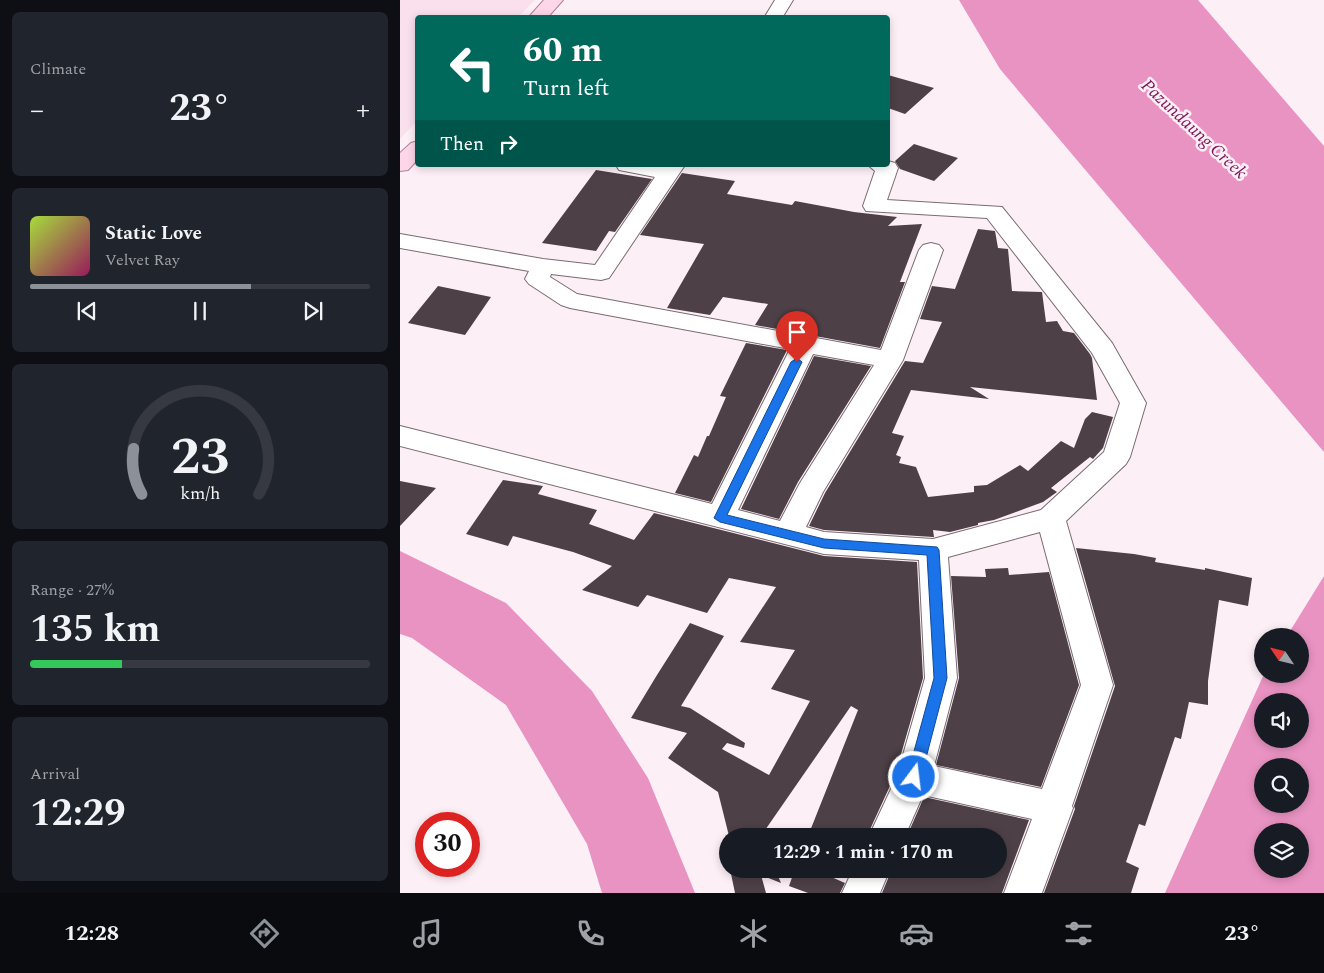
<!DOCTYPE html>
<html lang="en">
<head>
<meta charset="utf-8">
<style>
	body { margin:0; font-family:Spectral,serif; background:#20242c; color:#f1f3f6; height:100vh; display:flex; flex-direction:column; font-size:19px; white-space:nowrap }
	* { box-sizing:border-box; margin:0 }
	p { font-size:16px; color:#9ea1a6 }
	.icon { flex:none; width:28px; height:28px; fill:none; stroke:currentColor; stroke-width:2; stroke-linecap:round; stroke-linejoin:round }
	.map { position:relative; flex:1; overflow:hidden }
	.drawer { display:flex; flex-direction:column; gap:12px; padding:12px; background:#0d0f14; width:400px }
	.drawer>* { flex:none }
	.banner { position:absolute; left:15px; top:15px; width:475px; height:152px; border-radius:5px; box-shadow:0 2px 8px #0003; background:#00695c; color:#fff; overflow:hidden }
	.needle { width:32px; rotate:305deg }
	.fabs { position:absolute; left:854px; top:628px; display:grid; gap:10px }
	.fabs a { display:grid; place-items:center; width:55px; height:55px; border-radius:50%; background:#171b24; box-shadow:0 2px 8px #0003; font-size:25px }
	.speed { position:absolute; left:15px; top:812px; display:flex; gap:10px; font-size:25px; font-weight:700; text-align:center }
	.speed>* { display:grid; place-content:center; width:65px; height:65px; border-radius:50%; background:#171b24; box-shadow:0 2px 8px #0003; line-height:1 }
	.speed .limit { border:8px solid #d22; background:#fff; color:#111 }
	.pin { position:absolute; display:grid; place-items:center; width:42px; height:42px; color:#fff; margin:-51px -21px; border-radius:50% 50% 50% 0; rotate:-45deg; box-shadow:0 0 5px #0007 }
	.pin .icon { rotate:45deg }
	.me { position:absolute; width:55px; margin:-28px; rotate:15deg; stroke-linejoin:round; filter:drop-shadow(0 0 4px #0008) }
	.turn { display:flex; align-items:center; gap:18px; height:105px; padding:0 25px; font-size:22px }
	.turn .icon { width:65px; height:65px; stroke-width:2.5 }
	.turn b { display:block; font-size:35px; line-height:42px }
	.then { display:flex; align-items:center; height:48px; padding:0 25px; background:#0003; gap:10px; font-size:19px }
	.big { font-size:38px; font-weight:700; line-height:1.1 }
	.drawer .tile { flex:1; display:flex; flex-direction:column; justify-content:center; gap:8px; min-width:0; padding:0 18px; border-radius:8px; background:#20242c }
	.drawer .dial { align-items:center; gap:0 }
	.dial svg { height:130px; overflow:visible; fill:none; stroke:#363941; stroke-width:7; stroke-linecap:round; text-anchor:middle }
	.dial text { fill:#f1f3f6; stroke:none }
	.song { display:flex; align-items:center; gap:15px }
	.cover { width:60px; height:60px; border-radius:8px; background:linear-gradient(135deg,hsl(80 70% 55%),hsl(330 70% 35%)) }
	.played { height:5px; border-radius:2px; background:linear-gradient(90deg,#8c9099 65%,#363941 65%) }
	.keys { display:flex; justify-content:space-around; direction:ltr }
	.heat { display:flex; justify-content:space-between; align-items:center; font-size:28px; direction:ltr }
	.charge { height:8px; border-radius:4px; background:linear-gradient(90deg,#34c759 27%,#363941 0) }
	.trip { position:absolute; left:319px; top:828px; width:288px; height:50px; border-radius:25px; background:#171b24; box-shadow:0 2px 8px #0003; font-weight:700; line-height:50px; text-align:center }
	.dock { display:flex; height:80px; justify-content:space-around; align-items:center; background:#090b0e; color:#9ea1a6 }
	.dock .icon { width:35px; height:35px }
	.dock .on { color:#8c9099 }
	.dock b { font-size:22px; color:#f1f3f6 }
	main { display:flex; flex:1; min-height:0 }
	.map>svg:first-child { display:block }
	.built { fill:#f9e0ec }
	.water { fill:#e993c2; fill-rule:evenodd }
	.building { fill:#4d4047 }
	.lines { fill:none; stroke-linecap:round; stroke-linejoin:round }
	.minor-casing { stroke:#7a6b72; stroke-width:2 }
	.major-casing { stroke:#ad8298; stroke-width:2 }
	.minor { fill:#fff; fill-rule:evenodd }
	.major { fill:#fdd6ea; fill-rule:evenodd }
	.route { fill:#1a73e8; stroke:#114b97 }
	.labels { text-anchor:middle; dominant-baseline:central; stroke-width:5; stroke-linejoin:round; paint-order:stroke }
	.far-water-label { font-size:18px; font-style:italic; fill:#7b1758; stroke:#fdeff6 }
</style>
</head>
<body>
<main>
<section class="drawer">
<div class="tile"><p>Climate</p>
<div class="heat"><a>−</a><b class="big">23°</b><a>+</a></div>
</div>
<div class="tile">
<div class="song"><i class="cover"></i><div><b>Static Love</b><p>Velvet Ray</p></div></div>
<div class="played"></div>
<div class="keys"><svg class="icon" aria-label="previous" viewBox="0 0 24 24"><path d="M18 5L8 12l10 7zM5 5v14"/></svg><svg class="icon" aria-label="pause" viewBox="0 0 24 24"><path d="M8 5v14M16 5v14"/></svg><svg class="icon" aria-label="next" viewBox="0 0 24 24"><path d="M6 5l10 7-10 7zM19 5v14"/></svg></div>
</div>
<div class="tile dial"><svg viewBox="0 0 100 80">
<path d="M14 69A42 42 0 1 1 86 69"/>
<path d="M14 69A42 42 0 0 1 9 41" stroke="#8c9099"/>
<text x="50" y="56" font-size="32" font-weight="700">23</text>
<text x="50" y="72" font-size="11">km/h</text>
</svg></div>
<div class="tile"><p>Range · 27%</p><b class="big">135 km</b><div class="charge"></div></div>
<div class="tile"><p>Arrival</p><b class="big">12:29</b></div>
</section>
<div class="map">
<svg width="924" height="893" viewBox="0 0 924 893">
	<rect width="100%" height="100%" fill="#fdeff6"/>
	<path class="built" d="M0,0H135L118,17L18,18L17,121L0,139Z"/>
	<path class="water" d="M559,0H798L924,146V452L600,69Z
		M0,551L106,603L192,691L248,778L295,893H202L187,844L106,705L12,638L0,634Z
		M924,576V893H765L864,674H900V636H887ZM862,701H900V739H862ZM862,766H900V804H862ZM862,831H900V869H862Z"/>
	<path class="building" d="M488,75L534,88L505,114L488,108Z
		M514,144L558,158L534,181L500,169L495,161Z
		M196,170L252,179L215,232L209,231L196,251L142,243Z
		M282,173L335,181L327,194L392,205L395,201L454,212L497,217L488,226L522,224L500,282H505L480,348L355,325L368,304L323,297L310,315L267,308L304,244L240,235Z
		M578,229L595,231L598,248L608,249L612,291L642,292L646,322L657,321L663,331L674,333L690,354L692,358L697,400L570,387L589,399L511,390L492,433L504,436L496,455L501,457L499,463L516,467L528,497L574,492V486L587,485L620,465L628,471L661,441L674,448L685,419L692,412L713,417L703,448L693,459L690,457L651,488L657,492L643,502L594,520L578,523V525L550,532L533,530L534,537H533L424,530L409,526L425,493L505,361L523,363L542,322L520,319L532,286L555,289Z
		M38,286L91,297L65,335L8,323Z
		M346,343L387,350L311,502L275,493L294,455L298,457L307,436H309L326,397L320,396Z
		M414,356L471,366L398,482L379,519L341,509Z
		M103,480L143,486L138,494L197,510L189,524L234,540L254,513L424,556L517,562L523,678L495,775L467,836H408L458,710L451,706L361,836H329L318,792L268,758L287,733L231,718L257,675L290,623L324,636L281,706L290,708L345,743L344,748L327,743L322,749L369,775L410,701L371,689L395,650L340,642L376,587L329,578L307,613L247,595L238,607L182,590L212,566L173,552L113,536L108,546L66,534Z
		M0,481L36,488L0,526Z
		M676,548L734,554L756,558L755,562L805,570V568L852,578L848,606L819,600L808,681V705L789,702L781,739L775,737L745,826L739,824L726,862L739,868L731,893H644L675,809L674,806L715,686Z
		M608,568L609,575L649,572L679,685L641,787L536,765L559,678L551,576L586,577L585,569Z
		M524,797L629,820L602,893H482L492,869H598V836H507Z
		M330,869H375L381,883L361,875L366,893H335Z
		M395,869H413L445,883L440,893H408L389,886Z"/>
	<g class="lines">
		<g class="minor-casing">
			<path id="minor" d="M375,0H393L382,18H364Z
				M488,161L495,163L498,168L487,200L602,207L712,343L746,403L730,457L726,464L666,521L713,685L672,806L673,808L642,893H604L632,819L523,795L505,836H469L497,776L525,678L519,560L424,554L0,446V426L312,504L390,349L170,308L161,305L129,284L125,279L129,271L0,248V234L143,259L195,265L255,177L219,170L216,165H285L209,278L201,280L151,274L150,277L177,294L481,350L519,250L523,245L531,243L539,245L543,250L503,360L423,492L406,527L424,532L533,539L641,510L704,452L720,403L692,353L587,218L466,211L463,206L475,171L468,165H488ZM413,354L474,365L400,483L380,521L338,510ZM640,532L681,685L642,789L534,766L557,678L548,557Z
				M453,869H490L480,893H442Z"/>
		</g>
		<g class="major-casing">
			<path id="major" d="M144,0H163L147,18H128Z
				M18,141V159L8,170L0,171V153L11,143Z"/>
		</g>
		<use href="#minor" class="minor"/>
		<use href="#major" class="major"/>
	</g>
	<path class="route" d="M397,358L402,362L327,515L424,539L537,547L539,550L547,678L521,777L519,781L514,783L509,781L507,777L534,678L527,555L424,548L320,522L314,518L391,362Z"/>
	<g class="labels">
		<g class="far-water-label">
			<text transform="translate(794 129) rotate(43)">Pazundaung Creek</text>
		</g>
	</g>
</svg>
<div class="fabs">
<a><svg class="needle" viewBox="-14 -14 28 28"><path d="M0-13l5 13h-10z" fill="#e53935"/><path d="M0 13l5-13h-10z" fill="#9ea1a6"/></svg></a>
<a><svg class="icon" aria-label="sound" viewBox="0 0 24 24"><path d="M4 9h4l5-4v14l-5-4H4zM17 9q2 3 0 6"/></svg></a>
<a><svg class="icon" aria-label="search" viewBox="0 0 24 24"><circle cx="10" cy="10" r="6"/><path d="M15 15l6 6"/></svg></a>
<a><svg class="icon" aria-label="layers" viewBox="0 0 24 24"><path d="M12 4l9 5-9 5-9-5zM3 14l9 5 9-5"/></svg></a>
</div>
<div class="speed"><div class="limit">30</div></div>
<div class="pin" style="left:397px;top:362px;background:#d93025"><svg class="icon" aria-label="arrive" viewBox="0 0 24 24"><path d="M6 21V4h12l-3 4 3 4H6"/></svg></div>
<svg class="me" style="left:514px;top:777px" viewBox="-20 -20 40 40"><circle r="17" fill="#1a73e8" stroke="#fff" stroke-width="3"/><path d="M0-11L8 9 0 5-8 9z" fill="#fff"/></svg>
<div class="trip">12:29 · 1 min · 170 m</div>
<div class="banner">
<div class="turn"><svg class="icon" aria-label="left" viewBox="0 0 24 24"><path d="M17 20v-9H6M10 6l-5 5 5 5"/></svg><div><b>60 m</b>Turn left</div></div>
<div class="then">Then<svg class="icon" aria-label="right" viewBox="0 0 24 24"><path d="M7 20v-9h11M14 6l5 5-5 5"/></svg></div>
</div>
</div>
</main>
<nav class="dock">
<b>12:28</b>
<svg class="icon on" aria-label="directions" viewBox="0 0 24 24"><path d="M12 3l9 9-9 9-9-9zM9 14v-3h6M13 9l2 2-2 2"/></svg>
<svg class="icon" aria-label="music" viewBox="0 0 24 24"><path d="M9 18V5l10-2v13"/><circle cx="6" cy="18" r="3"/><circle cx="16" cy="16" r="3"/></svg>
<svg class="icon" aria-label="phone" viewBox="0 0 24 24"><path d="M5 4h4l2 5-3 2q2 4 5 5l2-3 5 2v4C11 20 4 13 5 4z"/></svg>
<svg class="icon" aria-label="climate" viewBox="0 0 24 24"><path d="M12 3v18M4 7l16 10M4 17L20 7"/></svg>
<svg class="icon" aria-label="car" viewBox="0 0 24 24"><path d="M5 17H2v-5l4-1 3-4h7l3 4 3 1v5h-3M9 17h6M6 11h13"/><circle cx="7" cy="17" r="2"/><circle cx="17" cy="17" r="2"/></svg>
<svg class="icon" aria-label="filters" viewBox="0 0 24 24"><path d="M4 7h16M4 17h16"/><circle cx="9" cy="7" r="2"/><circle cx="15" cy="17" r="2"/></svg>
<b>23°</b>
</nav>
</body>
</html>
